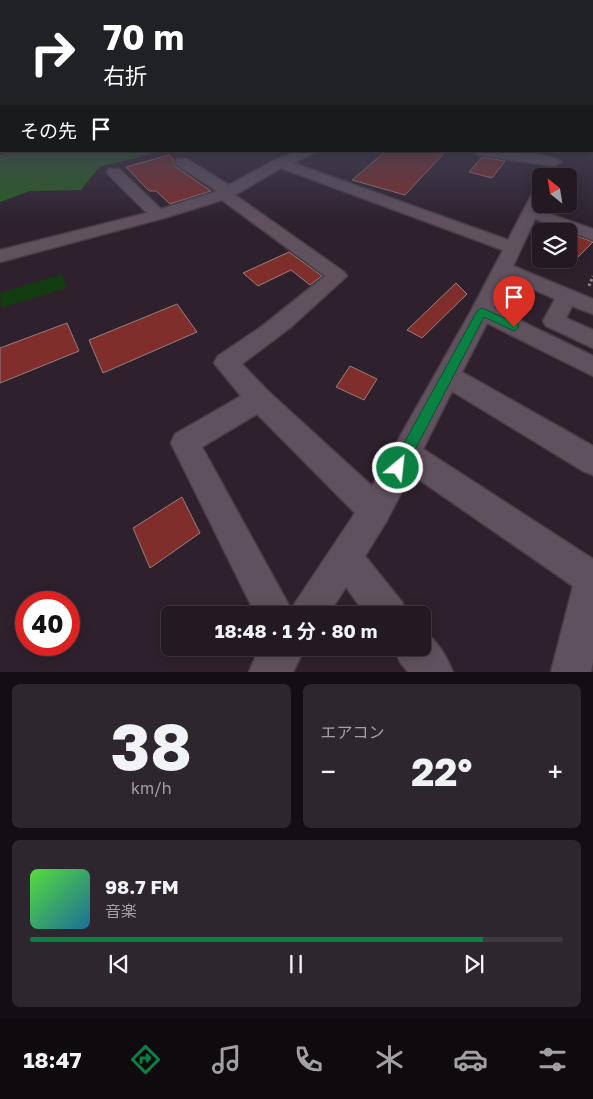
<!DOCTYPE html>
<html lang="ja">
<head>
<meta charset="utf-8">
<style>
	body { margin:0; font-family:"Golos Text","Noto Sans JP",sans-serif; background:#2e262f; color:#f1f3f6; height:100vh; display:flex; flex-direction:column; font-size:19px; white-space:nowrap }
	* { box-sizing:border-box; margin:0 }
	p { font-size:16px; color:#a2a0a5 }
	.icon { flex:none; width:28px; height:28px; fill:none; stroke:currentColor; stroke-width:2; stroke-linecap:round; stroke-linejoin:round }
	.map { position:relative; height:672px; overflow:hidden }
	.sheet { display:flex; flex-direction:column; gap:12px; padding:12px; background:#130e13; flex:1 }
	.sheet>* { flex:none }
	.hud { position:absolute; left:0px; top:0px; width:594px; height:152px; box-shadow:0 2px 12px #0003,0 0 0 1px #3f3840; background:#202124; color:#fff; overflow:hidden }
	.needle { width:32px; rotate:330deg }
	.controls { position:absolute; left:532px; top:168px; display:grid; gap:10px }
	.controls a { display:grid; place-items:center; width:45px; height:45px; border-radius:8px; background:#221922; box-shadow:0 2px 12px #0003,0 0 0 1px #3f3840; font-size:25px }
	.speed { position:absolute; left:15px; top:591px; display:flex; gap:10px; font-size:25px; font-weight:700; text-align:center }
	.speed>* { display:grid; place-content:center; width:65px; height:65px; border-radius:50%; background:#221922; box-shadow:0 2px 12px #0003,0 0 0 1px #3f3840; line-height:1 }
	.speed .limit { border:8px solid #d22; background:#fff; color:#111 }
	.pin { position:absolute; display:grid; place-items:center; width:42px; height:42px; color:#fff; margin:-51px -21px; border-radius:50% 50% 50% 0; rotate:-45deg; box-shadow:0 0 5px #0007 }
	.pin .icon { rotate:45deg }
	.me { position:absolute; width:55px; margin:-28px; rotate:28deg; stroke-linejoin:round; filter:drop-shadow(0 0 4px #0008) }
	.turn { display:flex; align-items:center; gap:18px; height:105px; padding:0 20px; font-size:22px }
	.turn .icon { width:65px; height:65px; stroke-width:2.5 }
	.turn b { display:block; font-size:35px; line-height:42px }
	.then { display:flex; align-items:center; height:48px; padding:0 20px; background:#0003; gap:10px; font-size:19px }
	.big { font-size:38px; font-weight:700; line-height:1.1 }
	.sheet .tile { flex:1; display:flex; flex-direction:column; justify-content:center; gap:8px; min-width:0; padding:0 18px; border-radius:8px; background:#2e262f }
	.sheet .dial { align-items:center; gap:0 }
	.dial b { font-size:65px; line-height:1 }
	.song { display:flex; align-items:center; gap:15px }
	.cover { width:60px; height:60px; border-radius:8px; background:linear-gradient(135deg,hsl(110 70% 55%),hsl(200 70% 35%)) }
	.played { height:5px; border-radius:2px; background:linear-gradient(90deg,#0b8043 85%,#3f3840 85%) }
	.keys { display:flex; justify-content:space-around; direction:ltr }
	.heat { display:flex; justify-content:space-between; align-items:center; font-size:28px; direction:ltr }
	.sheet .tiles { flex:1; display:grid; gap:12px; grid-template-columns:1fr 1fr }
	.tile:last-child { grid-column:span 2 }
	.trip { position:absolute; left:161px; top:606px; width:270px; height:50px; border-radius:8px; background:#221922; box-shadow:0 2px 12px #0003,0 0 0 1px #3f3840; font-weight:700; line-height:50px; text-align:center }
	.tabs { display:flex; height:80px; justify-content:space-around; align-items:center; background:#0e0a0e; color:#a2a0a5 }
	.tabs .icon { width:35px; height:35px }
	.tabs .on { color:#0b8043 }
	.tabs b { font-size:22px; color:#f1f3f6 }
	.map>svg:first-child { display:block }
	.green { fill:#133b10 }
	.forest { fill:#256120 }
	.building { fill:#802e2c; stroke:#967f7d }
	.lines { fill:none; stroke-linecap:round; stroke-linejoin:round }
	.minor-casing { stroke:#493e48; stroke-width:3 }
	.path { stroke:#8d828c; stroke-width:3; stroke-dasharray:2.5 2.5; stroke-linecap:butt }
	.minor { fill:#60515f; fill-rule:evenodd }
	.route { fill:#0b8043; stroke:#07532c }
</style>
</head>
<body>
<div class="map">
<svg width="593" height="672" viewBox="0 0 593 672">
	<rect width="100%" height="100%" fill="#2e212d"/>
	<path class="green" d="M62,274L67,288L1,308L0,293Z"/>
	<path class="forest" d="M15,151H163L99,167L81,190L30,191L0,202V155Z"/>
	<path class="building" d="M386,151H446L405,195L352,180Z
		M169,155L174,160L173,163L176,167L211,191L170,204L156,191H149L126,167Z
		M482,157L505,161L492,178L469,172Z
		M539,223L563,231H541V247L531,242Z
		M569,233L593,242L574,261L569,259Z
		M289,252L322,276L310,285L291,270L258,286L243,273Z
		M456,283L467,294L422,338L407,330Z
		M177,304L197,332L103,373L89,340Z
		M67,323L79,351L0,383V348Z
		M350,366L377,379L364,400L336,387Z
		M182,497L200,533L150,568L133,528Z"/>
	<g class="lines">
		<g class="minor-casing">
			<path id="minor" d="M592,143H593V151H592Z
				M299,151H317L293,163L508,240L534,190L536,187L541,186L542,204L539,210L593,229V240L535,219L513,266L593,299V314L572,306L566,318L593,330V348L546,326L543,321L555,299L508,278L494,308L593,356V376L487,323L462,372L593,446V475L583,471L452,391L423,449L593,559V662L591,672H551L573,586L411,474L386,522L365,556L402,602L407,615H366L346,587L328,615H256L171,443L175,434L241,396L214,363L218,356L261,327L325,276L222,200L164,218L0,262V250L147,213L109,175L107,172L109,169H119L161,209L217,191L177,165L175,162L177,159H187L229,185L275,160ZM281,168L503,250L471,311L372,486L268,391L242,364L291,327L347,276L344,272L235,195ZM257,414L355,513L291,609L202,447Z
				M473,151C488,151 553,152 561,162L554,166L479,155Z
				M422,632C437,638 447,658 453,672H408L400,662L395,648H422Z
				M263,648H305L293,672H249L255,658Z"/>
		</g>
		<path class="path" d="M589,286L593,276"/>
		<use href="#minor" class="minor"/>
	</g>
	<linearGradient id="sky" x2="0" y2="1"><stop stop-color="#191219"/><stop offset="0.58" stop-color="#464357"/><stop offset="1" stop-color="#464357" stop-opacity="0"/></linearGradient>
	<rect width="593" height="223" fill="url(#sky)"/>
	<path class="route" d="M482,308L518,324L519,327L514,331L484,317L403,473L398,475L393,473L390,468L393,463L477,311Z"/>
</svg>
<div class="controls">
<a><svg class="needle" viewBox="-14 -14 28 28"><path d="M0-13l5 13h-10z" fill="#e53935"/><path d="M0 13l5-13h-10z" fill="#a2a0a5"/></svg></a>
<a><svg class="icon" aria-label="layers" viewBox="0 0 24 24"><path d="M12 4l9 5-9 5-9-5zM3 14l9 5 9-5"/></svg></a>
</div>
<div class="speed"><div class="limit">40</div></div>
<div class="pin" style="left:514px;top:327px;background:#d93025"><svg class="icon" aria-label="arrive" viewBox="0 0 24 24"><path d="M6 21V4h12l-3 4 3 4H6"/></svg></div>
<svg class="me" style="left:398px;top:468px" viewBox="-20 -20 40 40"><circle r="17" fill="#0b8043" stroke="#fff" stroke-width="3"/><path d="M0-11L8 9 0 5-8 9z" fill="#fff"/></svg>
<div class="trip">18:48 · 1 分 · 80 m</div>
<div class="hud">
<div class="turn"><svg class="icon" aria-label="right" viewBox="0 0 24 24"><path d="M7 20v-9h11M14 6l5 5-5 5"/></svg><div><b>70 m</b>右折</div></div>
<div class="then">その先<svg class="icon" aria-label="arrive" viewBox="0 0 24 24"><path d="M6 21V4h12l-3 4 3 4H6"/></svg></div>
</div>
</div>
<section class="sheet">
<div class="tiles">
<div class="tile dial"><b>38</b><p>km/h</p></div>
<div class="tile"><p>エアコン</p>
<div class="heat"><a>−</a><b class="big">22°</b><a>+</a></div>
</div>
<div class="tile">
<div class="song"><i class="cover"></i><div><b>98.7 FM</b><p>音楽</p></div></div>
<div class="played"></div>
<div class="keys"><svg class="icon" aria-label="previous" viewBox="0 0 24 24"><path d="M18 5L8 12l10 7zM5 5v14"/></svg><svg class="icon" aria-label="pause" viewBox="0 0 24 24"><path d="M8 5v14M16 5v14"/></svg><svg class="icon" aria-label="next" viewBox="0 0 24 24"><path d="M6 5l10 7-10 7zM19 5v14"/></svg></div>
</div>
</div>
</section>
<nav class="tabs">
<b>18:47</b>
<svg class="icon on" aria-label="directions" viewBox="0 0 24 24"><path d="M12 3l9 9-9 9-9-9zM9 14v-3h6M13 9l2 2-2 2"/></svg>
<svg class="icon" aria-label="music" viewBox="0 0 24 24"><path d="M9 18V5l10-2v13"/><circle cx="6" cy="18" r="3"/><circle cx="16" cy="16" r="3"/></svg>
<svg class="icon" aria-label="phone" viewBox="0 0 24 24"><path d="M5 4h4l2 5-3 2q2 4 5 5l2-3 5 2v4C11 20 4 13 5 4z"/></svg>
<svg class="icon" aria-label="climate" viewBox="0 0 24 24"><path d="M12 3v18M4 7l16 10M4 17L20 7"/></svg>
<svg class="icon" aria-label="car" viewBox="0 0 24 24"><path d="M5 17H2v-5l4-1 3-4h7l3 4 3 1v5h-3M9 17h6M6 11h13"/><circle cx="7" cy="17" r="2"/><circle cx="17" cy="17" r="2"/></svg>
<svg class="icon" aria-label="filters" viewBox="0 0 24 24"><path d="M4 7h16M4 17h16"/><circle cx="9" cy="7" r="2"/><circle cx="15" cy="17" r="2"/></svg>
</nav>
</body>
</html>
